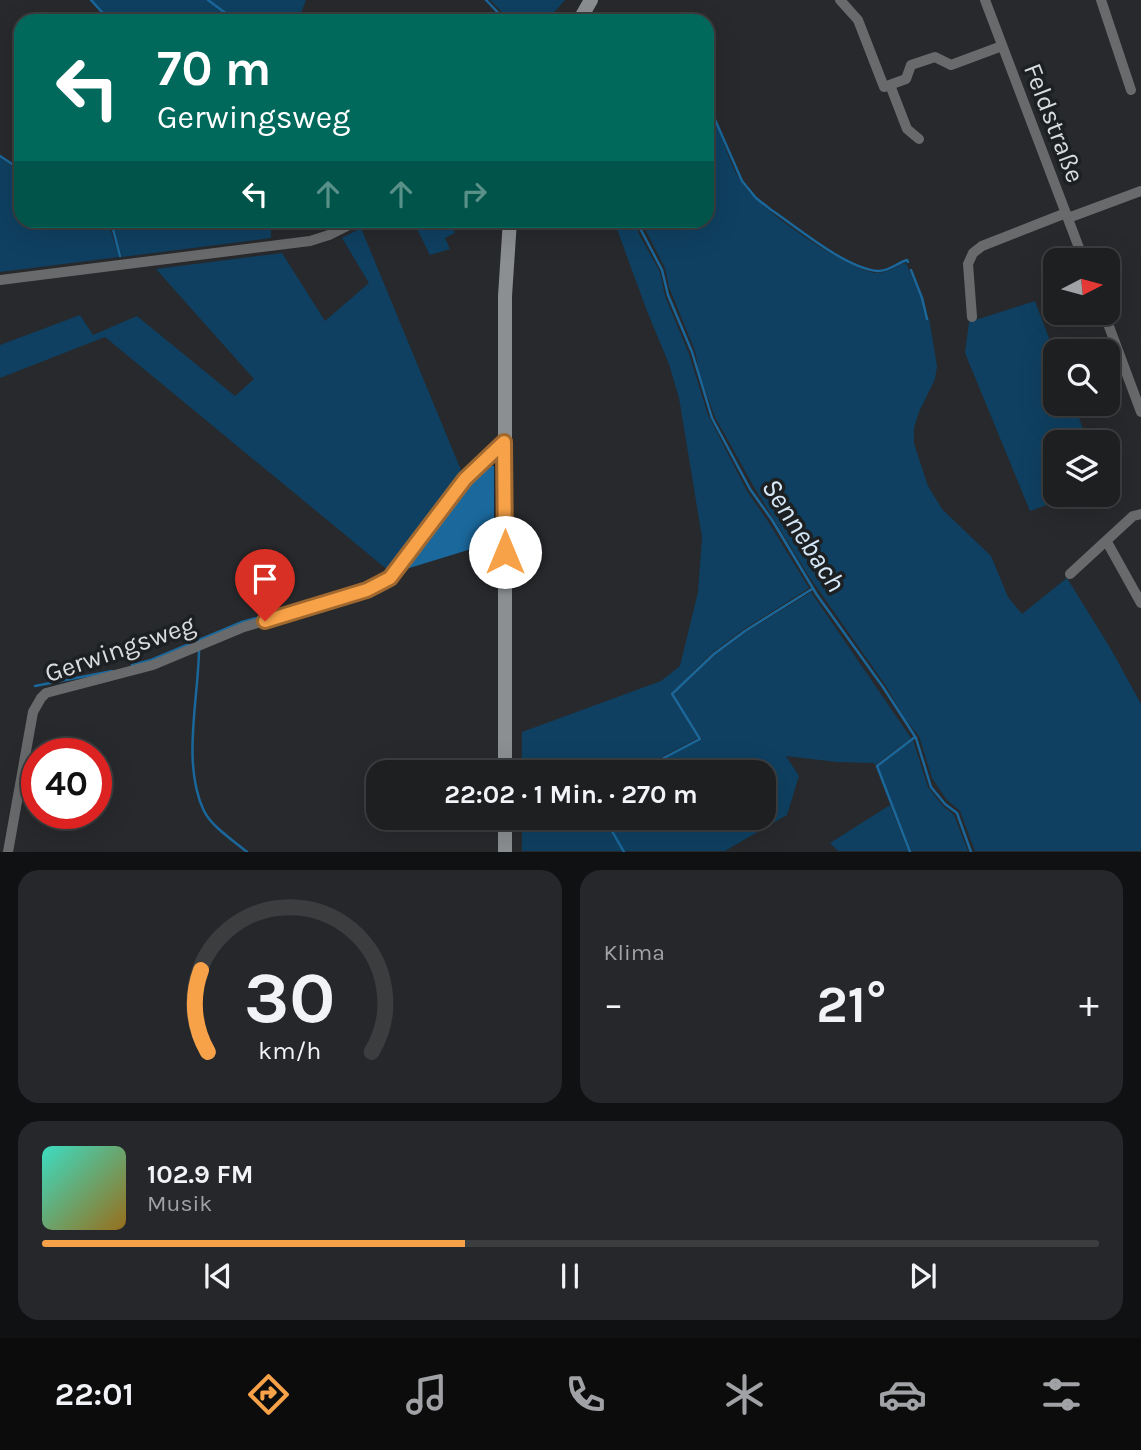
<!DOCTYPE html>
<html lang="de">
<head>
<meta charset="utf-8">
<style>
	body { margin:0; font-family:Karla,sans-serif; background:#25272a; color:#f1f3f6; height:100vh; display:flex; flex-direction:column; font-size:26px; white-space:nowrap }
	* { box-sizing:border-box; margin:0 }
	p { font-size:23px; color:#a0a2a5 }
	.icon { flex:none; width:38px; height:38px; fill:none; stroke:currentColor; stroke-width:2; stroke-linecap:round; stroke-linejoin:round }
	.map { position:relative; height:852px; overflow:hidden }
	.drawer { display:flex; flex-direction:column; gap:18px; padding:18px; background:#101112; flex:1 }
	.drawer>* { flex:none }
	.hud { position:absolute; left:14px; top:14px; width:700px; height:214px; border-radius:21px; box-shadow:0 7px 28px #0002,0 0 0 2px #3b3d3f; background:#00695c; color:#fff; overflow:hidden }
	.needle { width:46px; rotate:84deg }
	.controls { position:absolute; left:1043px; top:248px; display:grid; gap:14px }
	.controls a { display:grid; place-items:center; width:77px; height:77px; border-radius:14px; background:#1d1f21; box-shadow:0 7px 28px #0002,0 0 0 2px #3b3d3f; font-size:35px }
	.speed { position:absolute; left:21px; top:738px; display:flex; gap:14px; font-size:35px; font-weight:700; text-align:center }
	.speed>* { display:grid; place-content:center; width:91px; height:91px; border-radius:50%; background:#1d1f21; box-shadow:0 7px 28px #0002,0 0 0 2px #3b3d3f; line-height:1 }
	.speed .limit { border:10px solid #d22; background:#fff; color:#111 }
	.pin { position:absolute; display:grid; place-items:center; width:60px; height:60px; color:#fff; margin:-72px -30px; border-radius:50% 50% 50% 0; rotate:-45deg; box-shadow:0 0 7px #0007 }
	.pin .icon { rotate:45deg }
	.me { position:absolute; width:77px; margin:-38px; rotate:0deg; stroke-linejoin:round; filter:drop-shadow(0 0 5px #0008) }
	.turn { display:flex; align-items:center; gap:24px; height:147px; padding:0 28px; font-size:32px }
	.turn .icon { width:91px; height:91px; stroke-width:2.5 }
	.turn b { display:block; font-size:49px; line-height:60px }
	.lanes { display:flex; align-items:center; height:66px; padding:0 28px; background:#0003; justify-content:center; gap:35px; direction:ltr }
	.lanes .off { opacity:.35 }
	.big { font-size:52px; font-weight:700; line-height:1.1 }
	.drawer .tile { flex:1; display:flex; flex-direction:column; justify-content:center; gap:10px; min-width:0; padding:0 24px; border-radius:21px; background:#25272a }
	.drawer .dial { align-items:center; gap:0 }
	.dial svg { height:182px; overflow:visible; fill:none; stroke:#3b3d3f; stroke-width:7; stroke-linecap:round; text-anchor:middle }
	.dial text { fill:#f1f3f6; stroke:none }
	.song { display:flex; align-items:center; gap:21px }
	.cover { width:84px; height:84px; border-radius:10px; background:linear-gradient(135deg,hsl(170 70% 55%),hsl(40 70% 35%)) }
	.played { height:7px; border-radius:4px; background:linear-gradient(90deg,#f7a248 40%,#3b3d3f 40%) }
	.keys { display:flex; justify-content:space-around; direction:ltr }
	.heat { display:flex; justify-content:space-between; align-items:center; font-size:38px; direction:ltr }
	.drawer .tiles { flex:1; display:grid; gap:18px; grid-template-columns:1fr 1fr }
	.tile:last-child { grid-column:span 2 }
	.trip { position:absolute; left:366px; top:760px; width:410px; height:70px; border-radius:21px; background:#1d1f21; box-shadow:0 7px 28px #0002,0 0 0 2px #3b3d3f; font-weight:700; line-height:70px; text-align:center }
	.menu { display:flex; height:112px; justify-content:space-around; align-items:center; background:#0c0c0d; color:#a0a2a5 }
	.menu .icon { width:49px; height:49px }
	.menu .selected { color:#f7a248 }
	.menu b { font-size:32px; color:#f1f3f6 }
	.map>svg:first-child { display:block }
	.green { fill:#0f4061 }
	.forest { fill:#1b689c }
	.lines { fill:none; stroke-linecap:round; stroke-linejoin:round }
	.stream { stroke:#1a679b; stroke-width:2.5 }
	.street { stroke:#696a6b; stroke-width:10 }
	.secondary { stroke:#8c8f91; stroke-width:14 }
	.route-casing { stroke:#a1692f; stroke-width:18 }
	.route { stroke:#f7a248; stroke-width:12 }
	.labels { text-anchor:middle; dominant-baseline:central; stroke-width:7; stroke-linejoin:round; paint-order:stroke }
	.street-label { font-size:26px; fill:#d9dbdc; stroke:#1d2022 }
	.water-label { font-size:28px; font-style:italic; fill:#d5e7f6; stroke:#1d2022 }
</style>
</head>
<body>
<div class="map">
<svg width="1141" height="852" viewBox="0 0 1141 852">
	<rect width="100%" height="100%" fill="#27292c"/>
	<path class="green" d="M90,0H306L298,21H108Z
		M490,0H565L546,21H511Z
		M707,110C723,132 727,161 742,183C756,207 848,271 876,273C888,273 895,266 906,263L921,299L926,320L929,318L937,366L935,379L919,412L914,428V443L920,462L928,486L942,509L991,556L1008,597L1022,614L1067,578L1112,651L1141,704V851H975L960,811L946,799L932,778L919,736L905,719L886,686L808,575L754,487L715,417L700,376L695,351L669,287L665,268L641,221L707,220Z
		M0,158L21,172V220L99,221L111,231L119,257L0,272Z
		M104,221H271V238L122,257L114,229Z
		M413,221H449L455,233L445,238L450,249L430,255Z
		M614,221H636L639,234L660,272L665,296L689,354L708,415L747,491L769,523L809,588L744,629L712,653L670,694L698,738L633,772H522V732L661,681L680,666L698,592L702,537L679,398L669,364L647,311Z
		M361,228L463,475L429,514L389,571L105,337L0,378V345L80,315L93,335L137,316L235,396L254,379L156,269L282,253L325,321L369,283L342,238Z
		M1035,301L1055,354V404H1074L1088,443H1055V495H1074L1030,511L965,353L969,322Z
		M811,592L911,738L875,765L874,763L837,762L786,756L799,776L787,815L725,851H522V817H763V772H639L702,739L673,695L715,655L746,632Z
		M913,740L928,787L942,805L954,815L968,851H911L878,766Z
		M890,805L908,851H838L830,843Z"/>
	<path class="forest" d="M488,465L494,466V542L403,570L470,481Z"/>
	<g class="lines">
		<path class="stream" d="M91,0L110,21
			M208,0L236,21
			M486,0L506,21
			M707,107L713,115L742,181L756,198L770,209C797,227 845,268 877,271C888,272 897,263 907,260L908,262
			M0,156L21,170
			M102,220L113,229L120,256
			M639,220L641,230L662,270L668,295L692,352L712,418L750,489L772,520L817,595L883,687L916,738L931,787L945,804L957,813L971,852
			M911,270L922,298L927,319
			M199,651C198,701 182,765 204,811C212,827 233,840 247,852
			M132,665L151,660L242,622L300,606
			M35,686L112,671
			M637,772L700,739L672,694L714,654L745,631L812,589
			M604,817L624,852
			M910,852L877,766L915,737"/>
		<path class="street" d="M840,0L858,20L884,87L906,79L911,65L935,57L951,65L1002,46
			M985,0L1084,261
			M1101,0L1131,90
			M890,85L907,129L919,139
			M1068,218L1141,191
			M0,280L310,241L329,235L359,220
			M1104,313L1141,412
			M972,317L968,264L973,253L982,246L1066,213
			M1107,542L1141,603
			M1070,574L1133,516L1141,514
			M8,852L33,712L41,698L46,693L153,665L244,627L328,603L379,585L397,570L465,479L504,442"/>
		<path class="secondary" d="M579,21L591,0
			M505,772V296L510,220
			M505,817V852"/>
	</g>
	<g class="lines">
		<g class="route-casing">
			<path id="route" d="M265,621L367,590L390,578L465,479L504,442L505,552"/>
		</g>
		<use href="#route" class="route"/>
	</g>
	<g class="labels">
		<g class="street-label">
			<text transform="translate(1054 123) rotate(69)">Feldstraße</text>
			<text transform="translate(120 649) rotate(-19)">Gerwingsweg</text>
		</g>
		<g class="water-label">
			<text transform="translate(804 535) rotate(57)">Sennebach</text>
		</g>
	</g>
</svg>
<div class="controls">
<a><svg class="needle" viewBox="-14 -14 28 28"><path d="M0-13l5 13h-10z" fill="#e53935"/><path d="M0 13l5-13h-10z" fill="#a0a2a5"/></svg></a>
<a><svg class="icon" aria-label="search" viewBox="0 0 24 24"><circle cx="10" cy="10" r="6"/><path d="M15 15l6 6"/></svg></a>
<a><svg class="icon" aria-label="layers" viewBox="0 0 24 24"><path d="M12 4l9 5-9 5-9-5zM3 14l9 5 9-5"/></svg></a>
</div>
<div class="speed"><div class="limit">40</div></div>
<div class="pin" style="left:265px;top:621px;background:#d93025"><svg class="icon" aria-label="arrive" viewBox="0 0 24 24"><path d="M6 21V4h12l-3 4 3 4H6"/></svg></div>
<svg class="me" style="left:505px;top:552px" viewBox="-20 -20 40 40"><circle r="19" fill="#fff"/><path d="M0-13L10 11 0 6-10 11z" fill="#f7a248"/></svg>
<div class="trip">22:02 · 1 Min. · 270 m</div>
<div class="hud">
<div class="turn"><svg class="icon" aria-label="left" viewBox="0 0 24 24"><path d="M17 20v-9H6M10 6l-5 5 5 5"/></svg><div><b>70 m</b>Gerwingsweg</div></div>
<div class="lanes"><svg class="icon" aria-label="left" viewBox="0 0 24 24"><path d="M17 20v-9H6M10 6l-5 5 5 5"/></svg><svg class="icon off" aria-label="ahead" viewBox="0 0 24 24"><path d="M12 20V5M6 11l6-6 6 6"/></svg><svg class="icon off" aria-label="ahead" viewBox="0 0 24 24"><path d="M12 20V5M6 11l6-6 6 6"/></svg><svg class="icon off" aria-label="right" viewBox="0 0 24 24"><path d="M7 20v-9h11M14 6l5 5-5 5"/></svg></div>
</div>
</div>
<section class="drawer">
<div class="tiles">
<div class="tile dial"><svg viewBox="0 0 100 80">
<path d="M14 69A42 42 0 1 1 86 69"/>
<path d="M14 69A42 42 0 0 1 11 33" stroke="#f7a248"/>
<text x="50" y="56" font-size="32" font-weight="700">30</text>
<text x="50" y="72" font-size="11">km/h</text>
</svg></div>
<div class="tile"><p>Klima</p>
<div class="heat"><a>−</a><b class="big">21°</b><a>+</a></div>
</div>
<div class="tile">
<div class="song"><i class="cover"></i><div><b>102.9 FM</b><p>Musik</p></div></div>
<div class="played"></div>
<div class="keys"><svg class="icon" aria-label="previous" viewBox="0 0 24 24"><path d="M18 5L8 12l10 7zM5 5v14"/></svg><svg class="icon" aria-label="pause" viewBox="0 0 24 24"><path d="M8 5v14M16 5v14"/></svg><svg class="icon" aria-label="next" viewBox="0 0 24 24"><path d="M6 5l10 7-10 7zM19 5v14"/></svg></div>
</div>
</div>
</section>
<nav class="menu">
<b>22:01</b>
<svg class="icon selected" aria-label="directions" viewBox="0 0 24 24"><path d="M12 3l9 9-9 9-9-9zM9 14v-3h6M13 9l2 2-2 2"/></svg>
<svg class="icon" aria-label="music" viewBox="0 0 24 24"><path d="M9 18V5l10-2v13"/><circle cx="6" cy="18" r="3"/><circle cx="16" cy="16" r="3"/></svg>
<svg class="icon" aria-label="phone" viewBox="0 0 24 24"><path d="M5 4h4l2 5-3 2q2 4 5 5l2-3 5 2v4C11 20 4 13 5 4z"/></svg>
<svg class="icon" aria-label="climate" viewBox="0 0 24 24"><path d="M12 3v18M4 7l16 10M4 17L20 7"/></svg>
<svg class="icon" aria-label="car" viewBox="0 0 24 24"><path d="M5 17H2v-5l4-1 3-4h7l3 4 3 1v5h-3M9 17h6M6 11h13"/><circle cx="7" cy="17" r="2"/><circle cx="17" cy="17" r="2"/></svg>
<svg class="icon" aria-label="filters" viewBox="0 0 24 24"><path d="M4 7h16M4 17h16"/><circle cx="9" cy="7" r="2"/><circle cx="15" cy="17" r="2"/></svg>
</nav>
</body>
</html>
